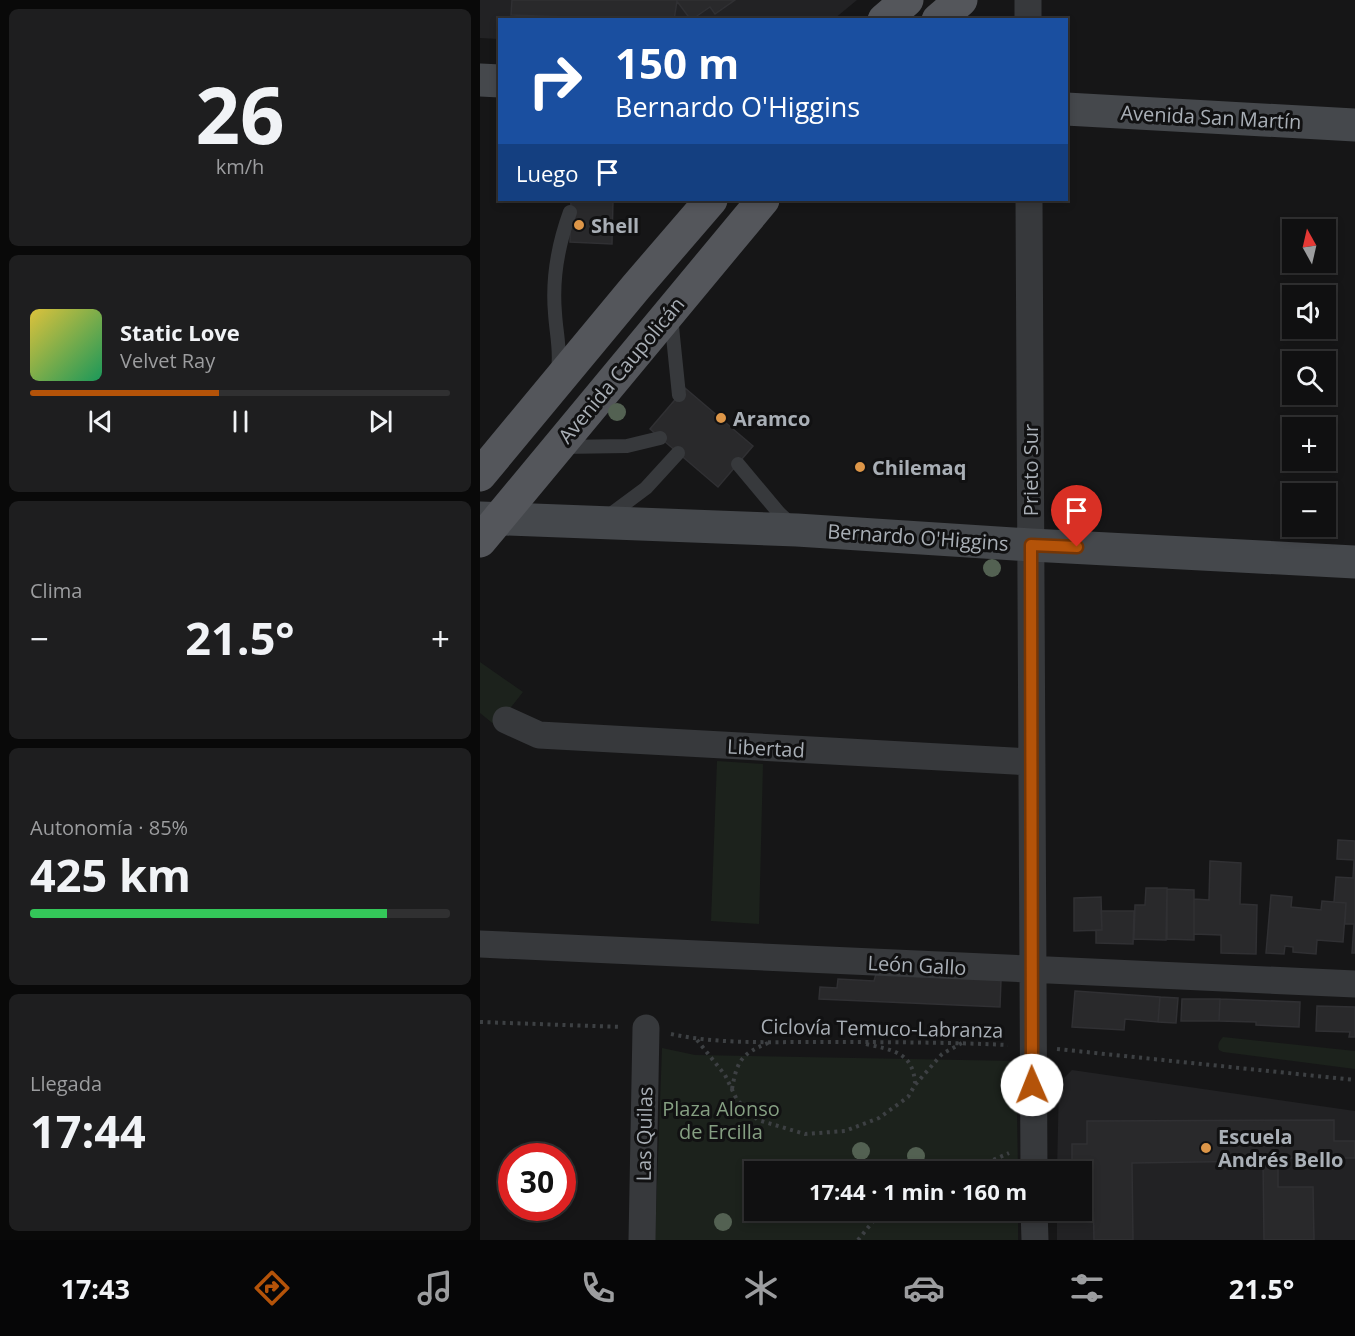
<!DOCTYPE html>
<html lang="es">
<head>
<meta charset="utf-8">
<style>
	body { margin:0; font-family:"Open Sans",sans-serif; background:#1e1e1f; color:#f1f3f6; height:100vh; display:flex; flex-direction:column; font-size:22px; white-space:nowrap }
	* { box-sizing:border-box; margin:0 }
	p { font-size:20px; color:#9c9d9f }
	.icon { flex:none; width:33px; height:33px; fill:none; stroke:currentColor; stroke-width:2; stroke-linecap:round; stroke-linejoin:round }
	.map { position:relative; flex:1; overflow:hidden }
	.side { display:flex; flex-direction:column; gap:9px; padding:9px; background:#090909; width:480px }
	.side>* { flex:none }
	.banner { position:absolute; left:18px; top:18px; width:570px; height:183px; border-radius:0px; box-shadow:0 3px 9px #0003,0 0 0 2px #303031; background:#1a4fa0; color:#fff; overflow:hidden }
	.needle { width:39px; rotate:352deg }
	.fabs { position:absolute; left:802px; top:219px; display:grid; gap:12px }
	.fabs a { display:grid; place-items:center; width:54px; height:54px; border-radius:0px; background:#101011; box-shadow:0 3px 9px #0003,0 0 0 2px #303031; font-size:30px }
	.speed { position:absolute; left:18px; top:1143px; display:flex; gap:12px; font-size:30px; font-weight:700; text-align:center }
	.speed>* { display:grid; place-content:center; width:78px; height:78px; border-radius:50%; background:#101011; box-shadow:0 3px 9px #0003,0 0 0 2px #303031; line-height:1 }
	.speed .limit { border:9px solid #d22; background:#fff; color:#111 }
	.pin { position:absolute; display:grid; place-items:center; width:51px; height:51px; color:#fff; margin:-62px -26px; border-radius:50% 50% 50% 0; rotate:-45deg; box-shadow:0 0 6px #0007 }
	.pin .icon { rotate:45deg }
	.me { position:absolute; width:66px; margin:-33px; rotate:359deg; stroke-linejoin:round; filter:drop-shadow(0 0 4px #0008) }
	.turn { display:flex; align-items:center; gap:21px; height:126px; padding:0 18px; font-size:27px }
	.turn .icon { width:78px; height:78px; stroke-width:2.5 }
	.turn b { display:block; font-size:42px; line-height:51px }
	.then { display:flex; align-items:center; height:57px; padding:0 18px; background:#0003; gap:12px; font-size:22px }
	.big { font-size:45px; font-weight:700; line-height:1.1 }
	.side .widget { flex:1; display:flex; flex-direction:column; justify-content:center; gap:9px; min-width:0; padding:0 21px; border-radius:9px; background:#1e1e1f }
	.side .dial { align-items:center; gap:0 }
	.dial b { font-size:78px; line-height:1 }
	.song { display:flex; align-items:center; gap:18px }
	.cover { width:72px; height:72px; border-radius:9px; background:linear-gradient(135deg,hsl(50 70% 55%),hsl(150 70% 35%)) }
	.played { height:6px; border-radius:3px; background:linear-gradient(90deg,#b45309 45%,#303031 45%) }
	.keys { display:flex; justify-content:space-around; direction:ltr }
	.heat { display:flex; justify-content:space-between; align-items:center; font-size:33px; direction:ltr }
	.charge { height:9px; border-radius:4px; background:linear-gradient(90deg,#34c759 85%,#303031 0) }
	.trip { position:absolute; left:264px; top:1161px; width:348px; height:60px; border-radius:0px; background:#101011; box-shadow:0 3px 9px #0003,0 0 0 2px #303031; font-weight:700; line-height:60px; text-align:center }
	.dock { display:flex; height:96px; justify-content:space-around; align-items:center; background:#060607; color:#9c9d9f }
	.dock .icon { width:42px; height:42px }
	.dock .selected { color:#b45309 }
	.dock b { font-size:27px; color:#f1f3f6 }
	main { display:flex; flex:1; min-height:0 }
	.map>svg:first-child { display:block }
	.built { fill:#222224 }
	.green { fill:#1c221c }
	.building { fill:#29292b; stroke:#303033; stroke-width:1.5 }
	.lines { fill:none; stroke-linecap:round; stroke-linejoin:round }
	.path { stroke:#3d4043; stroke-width:4; stroke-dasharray:3 4.5; stroke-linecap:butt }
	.lane { stroke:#37393c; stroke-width:14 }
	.street { stroke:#37393c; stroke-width:27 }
	.secondary { stroke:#45484c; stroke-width:33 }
	.primary { stroke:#54565b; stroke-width:33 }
	.tree { fill:#536152 }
	.route-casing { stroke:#753606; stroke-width:15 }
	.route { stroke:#b45309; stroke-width:10 }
	.poi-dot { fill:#dd9648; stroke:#111112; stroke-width:2 }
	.labels { text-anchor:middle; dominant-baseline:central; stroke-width:6; stroke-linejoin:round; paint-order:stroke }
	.street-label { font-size:20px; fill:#a9afb6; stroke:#111112 }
	.poi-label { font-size:20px; font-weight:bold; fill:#a9afb6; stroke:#111112; text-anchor:start }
	.park-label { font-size:20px; fill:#859f82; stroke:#111112 }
</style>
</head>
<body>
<main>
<section class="side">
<div class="widget dial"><b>26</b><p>km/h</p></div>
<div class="widget">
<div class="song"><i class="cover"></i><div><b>Static Love</b><p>Velvet Ray</p></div></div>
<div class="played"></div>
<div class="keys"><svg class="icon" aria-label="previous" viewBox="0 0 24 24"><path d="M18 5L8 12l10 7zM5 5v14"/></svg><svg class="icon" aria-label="pause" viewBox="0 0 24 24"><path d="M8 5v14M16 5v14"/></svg><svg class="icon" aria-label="next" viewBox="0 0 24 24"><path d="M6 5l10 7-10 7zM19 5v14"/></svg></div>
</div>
<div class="widget"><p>Clima</p>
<div class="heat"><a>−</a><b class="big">21.5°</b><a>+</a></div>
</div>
<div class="widget"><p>Autonomía · 85%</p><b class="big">425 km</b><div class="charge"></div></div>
<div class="widget"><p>Llegada</p><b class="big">17:44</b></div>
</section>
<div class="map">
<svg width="875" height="1240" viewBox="0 0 875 1240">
	<rect width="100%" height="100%" fill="#161617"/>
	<path class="built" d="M0,0H377L354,19L20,20L19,39L0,38Z
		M592,1070L875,1111V1240H577V1211L602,1210V1172L577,1171L579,1083Z"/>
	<path class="green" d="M0,662L43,692L16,726L0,713Z
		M237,761L283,764L279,924L231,921Z
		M743,1037L875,1051V1069L743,1052L739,1050C737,1045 739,1041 743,1037Z
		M182,1048L215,1055L536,1061L538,1171L274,1172V1210L538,1211V1240H175Z"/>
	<path class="building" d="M32,0H196L197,1L194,20H176L31,15Z
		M196,0H255L235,14L230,7L211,20Z
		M75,200H133L132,244L90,242L91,200Z
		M205,388L273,446L238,487L170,429Z
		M858,840L875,841V860L857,859Z
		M874,860H875V953H872L874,924H865L866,903L854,902L856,877L873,878Z
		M730,861L761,863L760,904L777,905L776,954L741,953V935L714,934V899L729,900Z
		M666,888H687L686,940L654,939L655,905H665Z
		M687,889L714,890V940L687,939Z
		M791,895L812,897L811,907L841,910L842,901L866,903L863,942L837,940L836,954L813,952V947L805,946L804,954L786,953Z
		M621,897L622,930L594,931V898Z
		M621,911H654L653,944L616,943V930H622Z
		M396,974L521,980L520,1007L339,999L340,987L357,988L358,979L394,981Z
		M595,991L680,997L678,1022L645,1019L644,1030L592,1027Z
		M680,997L698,998L696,1023L678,1022Z
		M702,999H740L739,1021H701Z
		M740,999L820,1002L819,1027L776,1025V1022L739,1021Z
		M837,1006L875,1007V1037H869L870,1032L836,1031Z
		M854,1120V1141H875V1158H798V1187H833L834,1240H784L783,1161L652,1163L653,1240H614L613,1196H602V1172H592V1144H607V1121Z"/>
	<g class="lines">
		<path class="path" d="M0,1022L142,1027
			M191,1034C237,1044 285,1042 332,1042C397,1042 463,1042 528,1045
			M217,1040L245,1075L257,1100L278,1120L325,1134L365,1131L399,1118L428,1097L435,1085L462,1054L482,1043
			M386,1044C412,1050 433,1052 435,1083
			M577,1049L875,1080
			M252,1089C257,1061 261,1054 288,1043
			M486,1172L529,1153
			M378,1240L399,1214L405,1210"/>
		<path class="lane" d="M191,317L199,395
			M78,369C81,351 76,332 75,313C72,279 78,245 90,212
			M81,447L147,446L180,438
			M258,464L299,513L312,525
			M127,517L166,488L198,453"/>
		<path class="street" d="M548,0V20
			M549,200L554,1172
			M26,720L59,735L551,762
			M0,944L875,984
			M554,1210L555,1240
			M162,1240L166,1028"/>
		<path class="secondary" d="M0,80L20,81
			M586,109L875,125
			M0,518L317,530L551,545L875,562"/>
		<path class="primary" d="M404,20L427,0
			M458,20L481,0
			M0,475L156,287L231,200
			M0,541L283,200"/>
	</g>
	<g class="tree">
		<circle cx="137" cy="412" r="9"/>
		<circle cx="512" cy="568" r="9"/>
		<circle cx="381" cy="1151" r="9"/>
		<circle cx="436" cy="1156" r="9"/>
		<circle cx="243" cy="1222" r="9"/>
	</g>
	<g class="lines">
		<g class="route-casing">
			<path id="route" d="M552,1085L551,545L597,547"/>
		</g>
		<use href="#route" class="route"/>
	</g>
	<g class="poi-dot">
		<circle cx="99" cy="225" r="6"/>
		<circle cx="241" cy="418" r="6"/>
		<circle cx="380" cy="467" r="6"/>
		<circle cx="726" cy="1148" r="6"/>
	</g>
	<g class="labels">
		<g class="street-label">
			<text transform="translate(731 117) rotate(3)">Avenida San Martín</text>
			<text transform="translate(141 370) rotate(-50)">Avenida Caupolicán</text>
			<text transform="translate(550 470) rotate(-90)">Prieto Sur</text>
			<text transform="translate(438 537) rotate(4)">Bernardo O'Higgins</text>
			<text transform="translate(286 748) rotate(3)">Libertad</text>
			<text transform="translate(437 965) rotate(3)">León Gallo</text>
			<text transform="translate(402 1028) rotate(1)">Ciclovía Temuco-Labranza</text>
			<text transform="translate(164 1134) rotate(-89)">Las Quilas</text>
		</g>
		<g class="poi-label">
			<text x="111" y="225">Shell</text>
			<text x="253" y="418">Aramco</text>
			<text x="392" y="467">Chilemaq</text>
			<text x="738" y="1136">Escuela<tspan x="738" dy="23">Andrés Bello</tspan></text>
		</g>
		<g class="park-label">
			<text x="241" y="1108">Plaza Alonso<tspan x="241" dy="23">de Ercilla</tspan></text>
		</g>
	</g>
</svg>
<div class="fabs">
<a><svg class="needle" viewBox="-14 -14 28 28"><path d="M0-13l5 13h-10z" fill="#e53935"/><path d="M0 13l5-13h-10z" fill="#9c9d9f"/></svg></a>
<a><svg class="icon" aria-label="sound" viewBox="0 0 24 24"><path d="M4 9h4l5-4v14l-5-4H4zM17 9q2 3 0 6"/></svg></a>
<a><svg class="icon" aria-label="search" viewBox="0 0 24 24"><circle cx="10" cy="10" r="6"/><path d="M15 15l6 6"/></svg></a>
<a>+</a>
<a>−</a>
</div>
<div class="speed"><div class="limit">30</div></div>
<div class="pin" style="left:597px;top:547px;background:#d93025"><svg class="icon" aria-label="arrive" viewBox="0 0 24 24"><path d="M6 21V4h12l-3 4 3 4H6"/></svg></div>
<svg class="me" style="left:552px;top:1085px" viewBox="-20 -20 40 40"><circle r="19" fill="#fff"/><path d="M0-13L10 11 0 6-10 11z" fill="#b45309"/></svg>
<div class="trip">17:44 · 1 min · 160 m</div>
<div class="banner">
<div class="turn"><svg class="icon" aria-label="right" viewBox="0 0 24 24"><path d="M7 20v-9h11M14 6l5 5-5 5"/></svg><div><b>150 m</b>Bernardo O'Higgins</div></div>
<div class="then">Luego<svg class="icon" aria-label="arrive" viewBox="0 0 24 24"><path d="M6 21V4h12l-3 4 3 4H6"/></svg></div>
</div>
</div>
</main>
<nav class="dock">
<b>17:43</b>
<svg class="icon selected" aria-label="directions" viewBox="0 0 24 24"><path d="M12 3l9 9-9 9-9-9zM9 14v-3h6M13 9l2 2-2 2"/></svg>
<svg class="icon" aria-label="music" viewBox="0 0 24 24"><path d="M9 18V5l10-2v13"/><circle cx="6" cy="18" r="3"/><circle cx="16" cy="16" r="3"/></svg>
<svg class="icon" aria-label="phone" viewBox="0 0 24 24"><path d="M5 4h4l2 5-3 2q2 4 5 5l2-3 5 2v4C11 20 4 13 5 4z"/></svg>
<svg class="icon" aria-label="climate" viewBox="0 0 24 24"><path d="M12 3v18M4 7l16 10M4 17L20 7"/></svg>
<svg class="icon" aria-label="car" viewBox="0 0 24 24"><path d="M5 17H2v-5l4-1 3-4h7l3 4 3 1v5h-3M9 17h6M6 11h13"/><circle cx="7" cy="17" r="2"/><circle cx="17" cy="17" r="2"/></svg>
<svg class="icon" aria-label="filters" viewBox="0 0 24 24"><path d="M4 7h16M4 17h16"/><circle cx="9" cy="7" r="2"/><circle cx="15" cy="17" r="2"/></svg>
<b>21.5°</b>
</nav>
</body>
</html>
